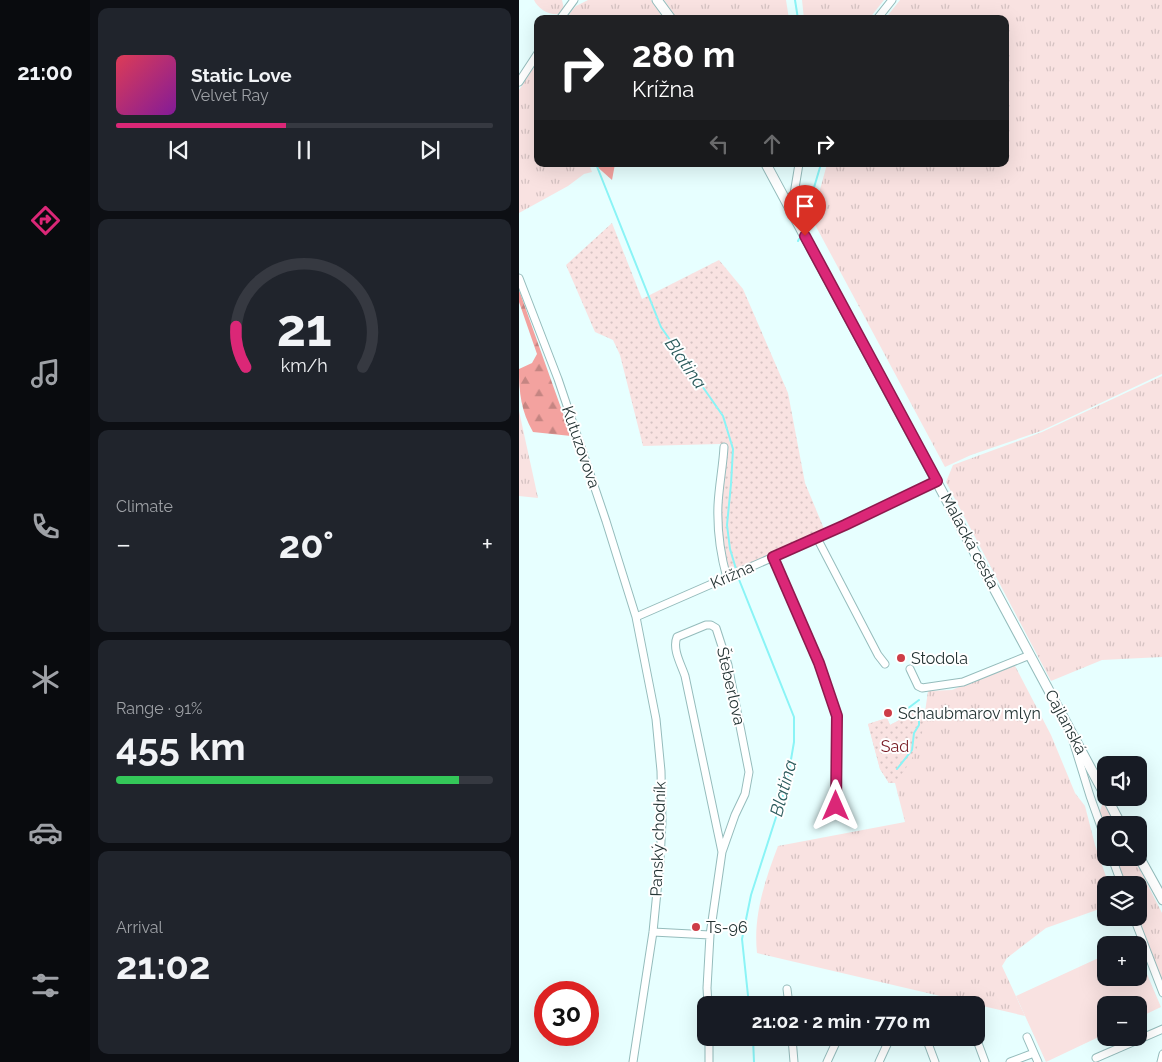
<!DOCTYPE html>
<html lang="en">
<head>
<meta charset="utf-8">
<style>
	body { margin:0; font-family:Raleway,sans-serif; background:#20242c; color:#f1f3f6; height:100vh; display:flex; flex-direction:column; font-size:19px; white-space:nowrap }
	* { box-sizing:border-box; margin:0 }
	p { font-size:16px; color:#9ea1a6 }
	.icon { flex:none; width:28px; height:28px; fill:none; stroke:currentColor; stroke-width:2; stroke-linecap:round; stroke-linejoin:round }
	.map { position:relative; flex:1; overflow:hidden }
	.panel { display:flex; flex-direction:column; gap:8px; padding:8px; background:#0d0f14; width:429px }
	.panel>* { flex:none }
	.banner { position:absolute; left:15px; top:15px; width:475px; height:152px; border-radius:10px; box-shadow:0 5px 20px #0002; background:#202124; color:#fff; overflow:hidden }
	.controls { position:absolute; left:578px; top:756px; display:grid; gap:10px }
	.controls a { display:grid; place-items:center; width:50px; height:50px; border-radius:10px; background:#171b24; box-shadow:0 5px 20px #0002; font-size:25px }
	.speed { position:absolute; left:15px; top:981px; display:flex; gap:10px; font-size:25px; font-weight:700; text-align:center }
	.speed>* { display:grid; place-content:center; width:65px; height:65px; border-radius:50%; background:#171b24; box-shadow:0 5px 20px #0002; line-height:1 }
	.speed .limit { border:8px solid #d22; background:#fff; color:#111 }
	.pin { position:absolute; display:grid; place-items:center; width:42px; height:42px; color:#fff; margin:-51px -21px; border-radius:50% 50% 50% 0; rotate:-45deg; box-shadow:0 0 5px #0007 }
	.pin .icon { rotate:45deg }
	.me { position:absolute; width:55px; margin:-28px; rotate:0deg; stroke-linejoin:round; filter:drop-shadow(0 0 4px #0008) }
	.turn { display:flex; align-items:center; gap:18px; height:105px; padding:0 15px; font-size:22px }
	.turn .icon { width:65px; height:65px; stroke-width:2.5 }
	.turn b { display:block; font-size:35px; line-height:42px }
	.lanes { display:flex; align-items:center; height:48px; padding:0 15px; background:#0003; justify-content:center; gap:25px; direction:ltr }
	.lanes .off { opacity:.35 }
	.big { font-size:38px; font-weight:700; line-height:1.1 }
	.panel .tile { flex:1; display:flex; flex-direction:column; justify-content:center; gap:8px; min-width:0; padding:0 18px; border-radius:10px; background:#20242c }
	.panel .dial { align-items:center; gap:0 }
	.dial svg { height:130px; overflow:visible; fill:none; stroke:#363941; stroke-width:7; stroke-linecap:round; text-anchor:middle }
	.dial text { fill:#f1f3f6; stroke:none }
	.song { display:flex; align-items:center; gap:15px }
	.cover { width:60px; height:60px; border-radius:8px; background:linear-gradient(135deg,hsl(350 70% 55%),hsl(290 70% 35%)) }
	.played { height:5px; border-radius:2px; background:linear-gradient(90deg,#db2777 45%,#363941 45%) }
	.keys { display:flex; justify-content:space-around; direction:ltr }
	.heat { display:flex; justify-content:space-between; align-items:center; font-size:28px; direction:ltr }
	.charge { height:8px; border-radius:4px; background:linear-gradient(90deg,#34c759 91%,#363941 0) }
	.trip { position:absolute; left:178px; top:996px; width:288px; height:50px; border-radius:10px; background:#171b24; box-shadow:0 5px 20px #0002; font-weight:700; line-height:50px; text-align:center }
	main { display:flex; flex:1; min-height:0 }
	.menu { display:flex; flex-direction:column; width:90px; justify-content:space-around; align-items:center; background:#090b0e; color:#9ea1a6 }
	.menu .icon { width:35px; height:35px }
	.menu .current { color:#db2777 }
	.menu b { font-size:22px; color:#f1f3f6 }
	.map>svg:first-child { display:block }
	.grass { fill:url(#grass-tufts) }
	.forest { fill:url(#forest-firs) }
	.park { fill:url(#park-dots) }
	.pitch { fill:#f9e2e1 }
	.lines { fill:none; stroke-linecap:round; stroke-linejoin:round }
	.stream { stroke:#8af4f6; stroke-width:2 }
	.minor-casing { stroke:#95bcbc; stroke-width:9 }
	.major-casing { stroke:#95bcbc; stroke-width:11 }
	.minor { stroke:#fff; stroke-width:7 }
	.major { stroke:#fff; stroke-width:9 }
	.route-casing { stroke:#8e194d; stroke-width:12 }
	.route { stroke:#db2777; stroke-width:9 }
	.poi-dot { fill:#cd3d47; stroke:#fff; stroke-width:2 }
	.labels { text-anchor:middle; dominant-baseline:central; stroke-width:4; stroke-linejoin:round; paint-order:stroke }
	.street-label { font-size:16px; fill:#243434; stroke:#fff }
	.poi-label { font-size:16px; fill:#243434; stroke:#fff; text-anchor:start }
	.park-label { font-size:16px; fill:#771922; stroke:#fff }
	.water-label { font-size:18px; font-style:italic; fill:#2d5c5d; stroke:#fff }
</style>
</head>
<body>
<main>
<nav class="menu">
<b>21:00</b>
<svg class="icon current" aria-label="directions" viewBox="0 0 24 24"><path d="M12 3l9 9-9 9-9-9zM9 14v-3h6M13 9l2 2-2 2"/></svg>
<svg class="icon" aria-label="music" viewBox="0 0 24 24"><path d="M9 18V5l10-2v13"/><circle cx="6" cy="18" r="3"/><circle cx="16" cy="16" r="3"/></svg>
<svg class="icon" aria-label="phone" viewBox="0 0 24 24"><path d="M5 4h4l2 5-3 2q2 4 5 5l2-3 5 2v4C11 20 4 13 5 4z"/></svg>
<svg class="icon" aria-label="climate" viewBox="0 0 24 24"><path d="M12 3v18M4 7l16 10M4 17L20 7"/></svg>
<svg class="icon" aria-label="car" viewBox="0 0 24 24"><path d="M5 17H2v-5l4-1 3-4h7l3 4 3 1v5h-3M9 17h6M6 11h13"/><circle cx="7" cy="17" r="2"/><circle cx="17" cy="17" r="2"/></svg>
<svg class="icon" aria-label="filters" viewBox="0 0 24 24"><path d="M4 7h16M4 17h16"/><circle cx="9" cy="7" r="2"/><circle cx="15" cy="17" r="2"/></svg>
</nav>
<section class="panel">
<div class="tile">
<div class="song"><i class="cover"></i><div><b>Static Love</b><p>Velvet Ray</p></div></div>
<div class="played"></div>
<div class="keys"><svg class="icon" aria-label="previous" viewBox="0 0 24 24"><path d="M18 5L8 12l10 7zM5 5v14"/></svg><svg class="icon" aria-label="pause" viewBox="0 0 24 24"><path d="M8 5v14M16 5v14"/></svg><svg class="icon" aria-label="next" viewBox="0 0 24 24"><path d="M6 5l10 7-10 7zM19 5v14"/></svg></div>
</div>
<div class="tile dial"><svg viewBox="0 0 100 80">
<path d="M14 69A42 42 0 1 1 86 69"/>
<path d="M14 69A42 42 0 0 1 8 44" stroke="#db2777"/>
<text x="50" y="56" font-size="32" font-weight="700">21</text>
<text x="50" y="72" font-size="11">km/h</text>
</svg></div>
<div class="tile"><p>Climate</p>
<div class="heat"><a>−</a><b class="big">20°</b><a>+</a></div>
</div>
<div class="tile"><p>Range · 91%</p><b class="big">455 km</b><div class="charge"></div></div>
<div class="tile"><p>Arrival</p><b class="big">21:02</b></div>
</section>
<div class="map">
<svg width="644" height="1062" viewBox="0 0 644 1062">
	<defs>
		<pattern id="grass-tufts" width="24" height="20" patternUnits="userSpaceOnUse" patternTransform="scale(1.25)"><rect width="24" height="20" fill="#f9e2e1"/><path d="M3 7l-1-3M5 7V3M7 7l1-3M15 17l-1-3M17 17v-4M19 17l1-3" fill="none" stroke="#d5c2c2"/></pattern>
		<pattern id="forest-firs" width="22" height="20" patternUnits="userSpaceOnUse" patternTransform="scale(1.25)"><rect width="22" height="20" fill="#f3a29f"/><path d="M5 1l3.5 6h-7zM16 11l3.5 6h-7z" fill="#c58582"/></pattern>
		<pattern id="park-dots" width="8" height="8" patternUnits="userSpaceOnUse" patternTransform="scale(1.25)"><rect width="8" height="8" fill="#f9e2e1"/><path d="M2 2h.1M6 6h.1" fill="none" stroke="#d5c2c2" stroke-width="1.8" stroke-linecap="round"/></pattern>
	</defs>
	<rect width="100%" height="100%" fill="#e7ffff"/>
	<path class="grass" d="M15,0H43L45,9L41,14C31,16 19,9 15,0Z
		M69,0H132L145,19H46L57,6Z
		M145,0H267L270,19H158Z
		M283,0H365L350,19H285Z
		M381,0H643V374L522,431L452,455L426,467L293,219L308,164H486V19H366Z
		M19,61V164H70L73,172L65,174L49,186L0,213V90Z
		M643,376V657L583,660L532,681L427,482L434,465L523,432Z
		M0,411L19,498L0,496Z
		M495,664L532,735L556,793L566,806L576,845L590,885H586V907L527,928L488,958L483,966L506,1016L238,953C234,916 246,880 259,846L386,822L376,783H370L361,769L349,724L368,718L371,725L398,711L406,712L409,691L433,690Z
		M587,804L598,825H586V830L580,814L583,805Z
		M597,858H615L643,913V983L619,917V885H607Z"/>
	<path class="forest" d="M75,164H96L93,180Z
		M0,290L52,436L14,432C2,411 0,393 0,369L13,363L18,354L0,302Z"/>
	<path class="park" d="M93,223L123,299L200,260L224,289L269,393L286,483L308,536L209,577L199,537L205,447L201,444L124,446L101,355L94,340L76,332L47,265Z
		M398,711L407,712C403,742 395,760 376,782L370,783L361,769L349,724L368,718L371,725Z"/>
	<path class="pitch" d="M619,953L642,1007L619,1018V1005H586V1034L527,1062L497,996L586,955V978H619Z"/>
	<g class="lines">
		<path class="stream" d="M276,0L279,19
			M77,164L142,327L204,416L214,449L212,484L208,525L211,549L217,569
			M286,224L285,221L302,164
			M279,241L280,239
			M219,577L275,717V742L268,783L232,895L223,939L230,1005
			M384,712L400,700
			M378,769L393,750L395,733L400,725V714
			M234,1038L235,1062"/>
		<g class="minor-casing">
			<path id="minor" d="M41,19L55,0
				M358,19L373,0
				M0,82L19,53
				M267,201L275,194L280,164
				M0,278L39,379L87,521L117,617L137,719L142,771L143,821L141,861L134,932L114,1062
				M205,447C204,466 200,485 199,505C198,530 201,553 208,578
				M298,538L359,655L366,664
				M253,557L300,663L318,716L317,806
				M117,617L298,538L419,481
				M391,669L399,686L403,688L444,682L511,655
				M554,741L571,796L586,838
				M593,858L603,885
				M615,918L644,993
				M134,932L191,935
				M268,989L270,1005
				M189,1005L188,988L191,935L203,852L166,676C162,664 153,649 158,637L187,625H192L197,628L209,665L230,772L226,794L216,815L203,852
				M456,1035L466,1062
				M508,1037L515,1053
				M273,1038L275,1062
				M407,1038L416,1062
				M577,1058L644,1029
				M190,1062V1038
				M308,1062L319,1038
				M360,1062L371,1038
				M491,1062L515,1053L519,1062
				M642,1062L644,1054"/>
		</g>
		<g class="major-casing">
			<path id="major" d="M138,0L152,19
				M247,164L586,795
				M588,798L602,825
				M619,855L644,900"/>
		</g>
		<use href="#minor" class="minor"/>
		<use href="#major" class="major"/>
	</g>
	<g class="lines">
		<g class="route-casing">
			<path id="route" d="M286,236L418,481L326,525L254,557L300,663L318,716L317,806"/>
		</g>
		<use href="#route" class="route"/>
	</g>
	<g class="poi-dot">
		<circle cx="382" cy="658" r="5"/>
		<circle cx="369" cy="713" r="5"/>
		<circle cx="177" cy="927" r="5"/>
	</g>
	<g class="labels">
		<g class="street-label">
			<text transform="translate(62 447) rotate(71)">Kutuzovova</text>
			<text transform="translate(451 541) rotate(62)">Malacká cesta</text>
			<text transform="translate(213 575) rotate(-24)">Krížna</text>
			<text transform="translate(212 686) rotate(77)">Šteberlova</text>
			<text transform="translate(547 722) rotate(62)">Cajlanská</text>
			<text transform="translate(139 839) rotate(-88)">Panský chodník</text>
		</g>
		<g class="poi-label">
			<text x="392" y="658">Stodola</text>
			<text x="379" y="713">Schaubmarov mlyn</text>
			<text x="187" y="927">Ts-96</text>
		</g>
		<g class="park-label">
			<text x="376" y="746">Sad</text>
		</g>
		<g class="water-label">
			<text transform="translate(167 363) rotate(55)">Blatina</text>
			<text transform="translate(264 788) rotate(-75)">Blatina</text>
		</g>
	</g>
</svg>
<div class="controls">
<a><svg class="icon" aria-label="sound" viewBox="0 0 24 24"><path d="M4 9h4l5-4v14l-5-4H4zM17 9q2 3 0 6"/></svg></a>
<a><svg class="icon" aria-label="search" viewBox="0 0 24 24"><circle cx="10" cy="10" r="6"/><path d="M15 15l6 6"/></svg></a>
<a><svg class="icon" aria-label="layers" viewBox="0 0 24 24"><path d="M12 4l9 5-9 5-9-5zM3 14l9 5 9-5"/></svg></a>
<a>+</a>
<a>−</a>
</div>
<div class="speed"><div class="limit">30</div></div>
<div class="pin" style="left:286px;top:236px;background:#d93025"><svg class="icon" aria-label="arrive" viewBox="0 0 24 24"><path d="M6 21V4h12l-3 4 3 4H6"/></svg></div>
<svg class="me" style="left:317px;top:806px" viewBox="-20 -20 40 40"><path d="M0-17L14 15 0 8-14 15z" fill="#db2777" stroke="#fff" stroke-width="4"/></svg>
<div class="trip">21:02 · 2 min · 770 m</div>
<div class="banner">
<div class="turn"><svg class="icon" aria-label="right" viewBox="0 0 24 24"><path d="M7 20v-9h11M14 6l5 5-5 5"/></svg><div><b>280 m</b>Krížna</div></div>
<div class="lanes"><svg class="icon off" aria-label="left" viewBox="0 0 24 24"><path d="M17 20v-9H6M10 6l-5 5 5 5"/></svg><svg class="icon off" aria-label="ahead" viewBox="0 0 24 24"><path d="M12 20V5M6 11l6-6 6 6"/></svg><svg class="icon" aria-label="right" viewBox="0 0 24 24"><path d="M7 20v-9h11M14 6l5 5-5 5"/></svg></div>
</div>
</div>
</main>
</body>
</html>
